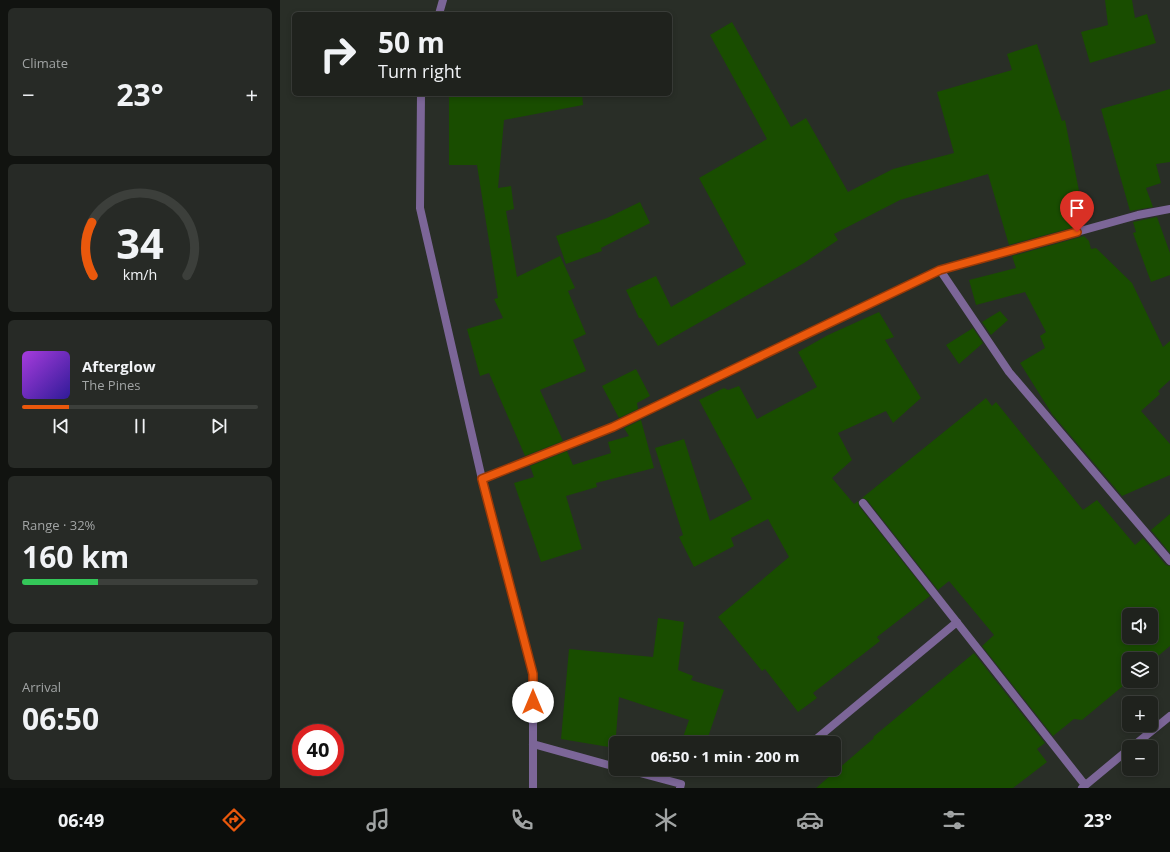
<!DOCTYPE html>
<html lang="en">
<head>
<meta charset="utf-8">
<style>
	body { margin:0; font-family:"Open Sans",sans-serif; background:#272a26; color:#f1f3f6; height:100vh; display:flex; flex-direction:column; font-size:15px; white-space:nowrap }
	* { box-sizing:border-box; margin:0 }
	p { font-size:13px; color:#a1a4a4 }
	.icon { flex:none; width:22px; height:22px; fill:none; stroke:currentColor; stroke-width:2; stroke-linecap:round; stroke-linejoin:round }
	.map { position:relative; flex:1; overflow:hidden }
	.sheet { display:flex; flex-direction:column; gap:8px; padding:8px; background:#111310; width:280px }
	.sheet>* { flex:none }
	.banner { position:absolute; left:12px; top:12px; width:380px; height:84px; border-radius:6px; box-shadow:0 2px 6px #0003,0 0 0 1px #3c3f3b; background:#1f221d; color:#f1f3f6; overflow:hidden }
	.buttons { position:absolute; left:842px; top:608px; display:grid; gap:8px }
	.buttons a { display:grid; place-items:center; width:36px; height:36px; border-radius:6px; background:#1f221d; box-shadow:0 2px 6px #0003,0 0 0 1px #3c3f3b; font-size:20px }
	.speed { position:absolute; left:12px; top:724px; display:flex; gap:8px; font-size:20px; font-weight:700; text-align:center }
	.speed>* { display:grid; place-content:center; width:52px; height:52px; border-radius:50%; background:#1f221d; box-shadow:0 2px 6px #0003,0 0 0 1px #3c3f3b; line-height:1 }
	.speed .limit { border:6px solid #d22; background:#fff; color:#111 }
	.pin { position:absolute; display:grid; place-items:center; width:34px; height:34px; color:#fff; margin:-41px -17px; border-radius:50% 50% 50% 0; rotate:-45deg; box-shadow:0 0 4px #0007 }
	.pin .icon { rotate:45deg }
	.me { position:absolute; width:44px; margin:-22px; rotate:0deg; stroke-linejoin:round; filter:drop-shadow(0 0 3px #0008) }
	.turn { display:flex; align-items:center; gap:14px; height:84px; padding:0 20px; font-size:18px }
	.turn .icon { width:52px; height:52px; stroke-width:2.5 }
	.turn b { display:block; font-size:28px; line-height:34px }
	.big { font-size:30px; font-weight:700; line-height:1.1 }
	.sheet .tile { flex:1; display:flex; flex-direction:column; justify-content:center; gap:6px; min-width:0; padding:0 14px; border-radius:6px; background:#272a26 }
	.sheet .dial { align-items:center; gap:0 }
	.dial svg { height:104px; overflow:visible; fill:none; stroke:#3c3f3b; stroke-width:7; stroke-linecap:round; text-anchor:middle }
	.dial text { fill:#f1f3f6; stroke:none }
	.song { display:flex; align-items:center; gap:12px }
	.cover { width:48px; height:48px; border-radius:6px; background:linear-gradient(135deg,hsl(280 70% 55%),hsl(250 70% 35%)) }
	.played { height:4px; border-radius:2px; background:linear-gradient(90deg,#ea580c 20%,#3c3f3b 20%) }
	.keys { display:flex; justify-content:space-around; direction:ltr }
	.heat { display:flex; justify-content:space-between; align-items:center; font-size:22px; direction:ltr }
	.charge { height:6px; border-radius:3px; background:linear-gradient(90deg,#34c759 32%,#3c3f3b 0) }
	.trip { position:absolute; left:329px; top:736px; width:232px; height:40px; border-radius:6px; background:#1f221d; box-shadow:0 2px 6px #0003,0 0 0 1px #3c3f3b; font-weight:700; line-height:40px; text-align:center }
	.tabs { display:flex; height:64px; justify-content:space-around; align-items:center; background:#0c0e0c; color:#a1a4a4 }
	.tabs .icon { width:28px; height:28px }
	.tabs .selected { color:#ea580c }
	.tabs b { font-size:18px; color:#f1f3f6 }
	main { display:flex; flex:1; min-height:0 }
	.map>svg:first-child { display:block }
	.building { fill:#194d00; fill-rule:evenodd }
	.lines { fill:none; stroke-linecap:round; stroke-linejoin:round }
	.service { stroke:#7c6698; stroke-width:8 }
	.tertiary { stroke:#7c6698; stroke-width:8 }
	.route-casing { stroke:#983908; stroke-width:10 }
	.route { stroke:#ea580c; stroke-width:7 }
</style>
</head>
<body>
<main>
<section class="sheet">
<div class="tile"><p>Climate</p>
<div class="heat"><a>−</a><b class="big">23°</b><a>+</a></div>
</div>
<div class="tile dial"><svg viewBox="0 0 100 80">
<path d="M14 69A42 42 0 1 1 86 69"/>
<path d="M14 69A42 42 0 0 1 13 28" stroke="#ea580c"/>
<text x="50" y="56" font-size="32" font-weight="700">34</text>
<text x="50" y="72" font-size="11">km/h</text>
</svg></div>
<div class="tile">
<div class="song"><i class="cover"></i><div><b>Afterglow</b><p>The Pines</p></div></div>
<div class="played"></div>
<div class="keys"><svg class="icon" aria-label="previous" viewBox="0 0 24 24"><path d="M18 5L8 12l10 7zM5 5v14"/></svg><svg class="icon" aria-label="pause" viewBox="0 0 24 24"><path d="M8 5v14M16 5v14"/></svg><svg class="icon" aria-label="next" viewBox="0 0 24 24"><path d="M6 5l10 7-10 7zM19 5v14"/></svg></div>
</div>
<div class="tile"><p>Range · 32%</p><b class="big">160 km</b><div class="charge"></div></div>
<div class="tile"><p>Arrival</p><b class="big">06:50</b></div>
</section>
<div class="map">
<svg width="890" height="788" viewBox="0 0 890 788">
	<rect width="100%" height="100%" fill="#292e27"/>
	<path class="building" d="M825,0H852L855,18L867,14L876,43L810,63L801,32L828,25Z
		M452,22L511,127L526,118L568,192L613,169L674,153L657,92L732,70L727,54L757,44L782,121L785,120L804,216L789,221L795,227L729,245L708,174L620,200L554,234L558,240L524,263L378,346L361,318H359L346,290L376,276L391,307L466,264L419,178L487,139L430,35Z
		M890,89V162L876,164L881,183L866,188L873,207L850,211L821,109Z
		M169,94H302L303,105L224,120L218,188L231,186L234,209L226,211L237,277L280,256L295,288L288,291L306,334L293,340L306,371L260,390L283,441L245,456L209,373L200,376L187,329L223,318L214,299L218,298L197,165H169Z
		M360,202L370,223L321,248L322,251L286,264L276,236L327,218Z
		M877,217L890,253V275L871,282L853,233L856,232L853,222Z
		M804,236L809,241L811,249L816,248L852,283L883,347L890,341V380L878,391L880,394L861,411L890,444V475L842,496L772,414L740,363L765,348L760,336L766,332L745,292L696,305L689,280L736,268L732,256Z
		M720,311L728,320L711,335L702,322Z
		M599,312L614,337L605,340L641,398L613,423L606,411L558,433L572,460L552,478L574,504L578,501L579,506L650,596L597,637L600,641L533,693L537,698L518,712L485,669L482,671L438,617L509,557L488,519L451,538L454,546L414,567L399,537L403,535L375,448L404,439L430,521L472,499L419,400L444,388L448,390L459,386L477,419L537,387L518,352L548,335Z
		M693,328L703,343L679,364L666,345Z
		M356,369L370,396L357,403L358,409L339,418L322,386Z
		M706,398L712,406L716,402L803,510L817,500L855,545L863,538L886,565L890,566V646L871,662V659H849V681L802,720L794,719L773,736L702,646L714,635L669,581L658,590L587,500L582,498ZM849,615H871V637H849Z
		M361,420L374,468L316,483L317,487L286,496L302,549L261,562L234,483L254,477L250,466L287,451L293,465L331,453L328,442L349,436L344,428Z
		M890,514V553L871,530Z
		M378,618L404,622L398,670L413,676L411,680L444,690L426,743H401L409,720L339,697L335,748L281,739L289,649L373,657Z
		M694,653L765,743L757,749L767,762L733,788H536L594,738L593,737Z"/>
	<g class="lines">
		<path class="service" d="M660,270L729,372L890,561
			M202,479L333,427L660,270L858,215L890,209
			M583,503L805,785
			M535,740L677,622
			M253,744L336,767
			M852,747L890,716
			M345,769L401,784L400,788
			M802,788L849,749"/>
		<path class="tertiary" d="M159,14L163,0
			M141,94L140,208L202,479L253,674V788"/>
	</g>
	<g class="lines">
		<g class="route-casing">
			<path id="route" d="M253,702V674L202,479L333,427L660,270L797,232"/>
		</g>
		<use href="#route" class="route"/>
	</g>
</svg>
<div class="buttons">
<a><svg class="icon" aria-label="sound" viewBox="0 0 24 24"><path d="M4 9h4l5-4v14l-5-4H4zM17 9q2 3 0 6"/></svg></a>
<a><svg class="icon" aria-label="layers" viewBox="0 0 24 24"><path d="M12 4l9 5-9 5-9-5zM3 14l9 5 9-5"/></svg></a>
<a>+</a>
<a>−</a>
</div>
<div class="speed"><div class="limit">40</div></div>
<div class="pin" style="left:797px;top:232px;background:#d93025"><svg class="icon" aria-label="arrive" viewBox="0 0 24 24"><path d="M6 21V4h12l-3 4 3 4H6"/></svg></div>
<svg class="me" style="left:253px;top:702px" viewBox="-20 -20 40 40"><circle r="19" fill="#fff"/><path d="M0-13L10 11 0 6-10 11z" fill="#ea580c"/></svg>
<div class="trip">06:50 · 1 min · 200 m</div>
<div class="banner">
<div class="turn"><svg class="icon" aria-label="right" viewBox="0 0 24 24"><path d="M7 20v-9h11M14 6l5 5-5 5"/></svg><div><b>50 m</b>Turn right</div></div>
</div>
</div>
</main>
<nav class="tabs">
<b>06:49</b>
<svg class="icon selected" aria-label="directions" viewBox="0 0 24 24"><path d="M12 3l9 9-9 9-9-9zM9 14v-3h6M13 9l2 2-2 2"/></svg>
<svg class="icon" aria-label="music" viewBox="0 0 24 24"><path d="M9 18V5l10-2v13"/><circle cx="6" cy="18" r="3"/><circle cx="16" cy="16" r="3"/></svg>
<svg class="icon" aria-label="phone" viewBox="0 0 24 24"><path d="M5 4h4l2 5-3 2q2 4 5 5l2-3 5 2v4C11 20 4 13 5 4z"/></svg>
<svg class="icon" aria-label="climate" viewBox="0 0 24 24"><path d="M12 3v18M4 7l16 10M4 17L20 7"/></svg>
<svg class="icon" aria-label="car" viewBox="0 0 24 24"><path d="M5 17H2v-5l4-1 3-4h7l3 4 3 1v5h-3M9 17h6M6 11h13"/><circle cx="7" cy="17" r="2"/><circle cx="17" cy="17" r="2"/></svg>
<svg class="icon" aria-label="filters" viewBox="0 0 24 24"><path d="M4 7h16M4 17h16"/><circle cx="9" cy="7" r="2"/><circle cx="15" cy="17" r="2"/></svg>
<b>23°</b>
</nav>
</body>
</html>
